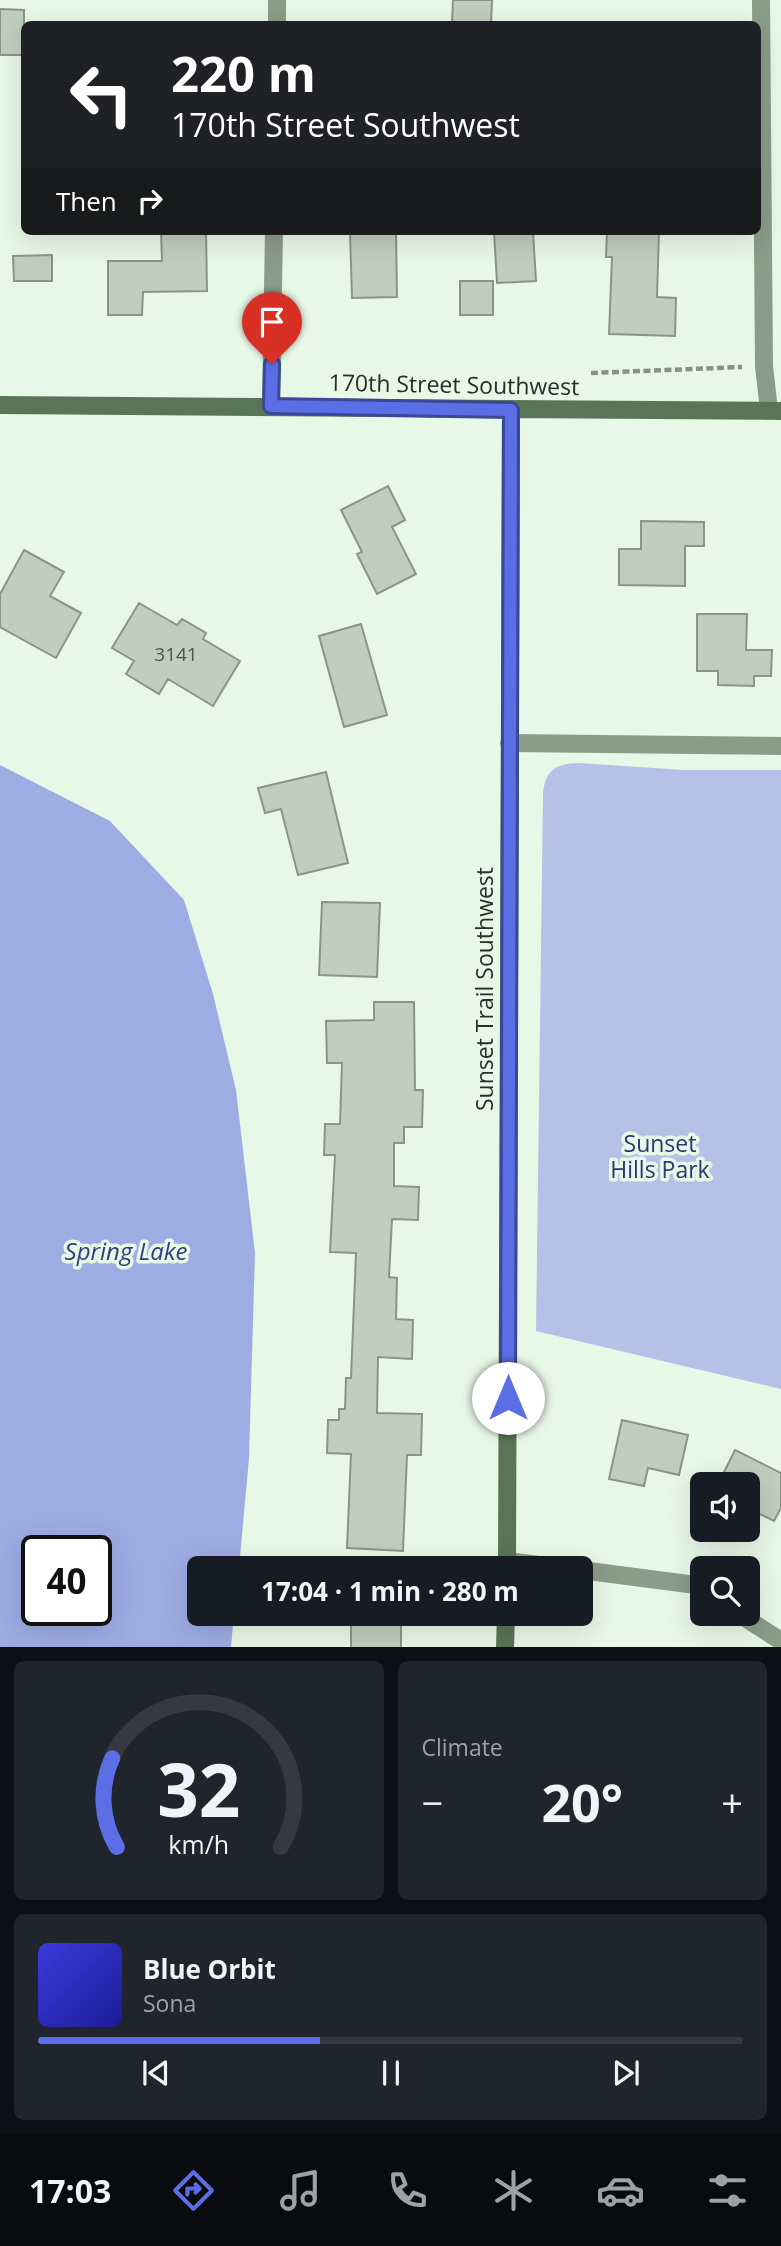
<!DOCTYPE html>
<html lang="en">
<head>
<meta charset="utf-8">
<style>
	body { margin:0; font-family:"Open Sans",sans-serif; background:#20242c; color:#f1f3f6; height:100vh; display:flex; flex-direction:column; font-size:26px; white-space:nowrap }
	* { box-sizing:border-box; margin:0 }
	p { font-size:23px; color:#9ea1a6 }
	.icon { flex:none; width:38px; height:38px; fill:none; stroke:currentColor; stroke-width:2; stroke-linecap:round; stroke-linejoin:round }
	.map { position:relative; height:1647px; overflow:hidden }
	.sheet { display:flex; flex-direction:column; gap:14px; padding:14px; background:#0d0f14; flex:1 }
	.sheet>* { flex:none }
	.guide { position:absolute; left:21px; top:21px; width:740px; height:214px; border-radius:10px; box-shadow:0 7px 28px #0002; background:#202124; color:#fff; overflow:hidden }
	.controls { position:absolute; left:690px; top:1472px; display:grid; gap:14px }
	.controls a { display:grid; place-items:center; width:70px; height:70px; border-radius:10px; background:#171b24; box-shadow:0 7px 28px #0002; font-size:35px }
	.speed { position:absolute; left:21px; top:1535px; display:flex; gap:14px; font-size:35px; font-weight:700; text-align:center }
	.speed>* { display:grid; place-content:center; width:91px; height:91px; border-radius:50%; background:#171b24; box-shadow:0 7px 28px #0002; line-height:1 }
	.speed .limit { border:4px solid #111; border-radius:10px; background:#fff; color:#111 }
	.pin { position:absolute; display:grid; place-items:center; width:60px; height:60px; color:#fff; margin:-72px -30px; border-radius:50% 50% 50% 0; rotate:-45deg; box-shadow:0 0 7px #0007 }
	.pin .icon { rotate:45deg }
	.me { position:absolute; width:77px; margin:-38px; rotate:0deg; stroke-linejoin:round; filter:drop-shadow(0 0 5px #0008) }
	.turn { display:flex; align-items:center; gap:24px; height:147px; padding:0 35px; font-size:32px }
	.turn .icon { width:91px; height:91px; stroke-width:2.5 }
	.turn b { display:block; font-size:49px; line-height:60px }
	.then { display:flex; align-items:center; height:66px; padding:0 35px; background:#0003; gap:14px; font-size:26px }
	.big { font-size:52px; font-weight:700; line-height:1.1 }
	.sheet .card { flex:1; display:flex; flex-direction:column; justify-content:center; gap:10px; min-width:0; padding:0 24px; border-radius:10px; background:#20242c }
	.sheet .dial { align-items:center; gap:0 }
	.dial svg { height:182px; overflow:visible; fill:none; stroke:#363941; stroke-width:7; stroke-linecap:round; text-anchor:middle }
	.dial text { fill:#f1f3f6; stroke:none }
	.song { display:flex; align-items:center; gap:21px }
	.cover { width:84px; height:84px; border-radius:10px; background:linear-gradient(135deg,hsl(240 70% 55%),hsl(240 70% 35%)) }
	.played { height:7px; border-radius:4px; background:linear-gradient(90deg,#5b6ee5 40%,#363941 40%) }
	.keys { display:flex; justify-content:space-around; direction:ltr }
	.heat { display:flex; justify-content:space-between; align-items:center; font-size:38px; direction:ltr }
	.sheet .tiles { flex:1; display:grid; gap:14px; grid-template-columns:1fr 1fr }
	.card:last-child { grid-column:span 2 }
	.trip { position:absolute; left:187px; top:1556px; width:406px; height:70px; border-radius:10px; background:#171b24; box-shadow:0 7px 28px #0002; font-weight:700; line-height:70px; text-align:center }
	.menu { display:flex; height:112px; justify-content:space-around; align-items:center; background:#090b0e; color:#9ea1a6 }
	.menu .icon { width:49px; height:49px }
	.menu .current { color:#5b6ee5 }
	.menu b { font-size:32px; color:#f1f3f6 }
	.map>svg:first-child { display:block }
	.green { fill:#b6c1e8 }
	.water { fill:#9dace3; fill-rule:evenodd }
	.building { fill:#bfcebd; stroke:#899687; stroke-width:2 }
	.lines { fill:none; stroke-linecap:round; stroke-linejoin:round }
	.path { stroke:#879186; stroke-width:4.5; stroke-dasharray:7 3.5; stroke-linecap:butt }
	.street { stroke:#8a9d88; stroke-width:18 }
	.secondary { stroke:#597456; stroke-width:18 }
	.route-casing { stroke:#3b4895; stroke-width:18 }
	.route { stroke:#5b6ee5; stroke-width:12 }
	.labels { text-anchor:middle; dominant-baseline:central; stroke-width:7; stroke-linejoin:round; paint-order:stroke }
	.number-label { font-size:19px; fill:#4e564d }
	.street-label { font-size:23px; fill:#292e28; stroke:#e8f8e7 }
	.park-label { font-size:23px; fill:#2b3576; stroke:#e8f8e7 }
	.water-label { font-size:24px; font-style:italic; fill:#323d7f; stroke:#e8f8e7 }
</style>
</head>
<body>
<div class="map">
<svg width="781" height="1648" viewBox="0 0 781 1648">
	<rect width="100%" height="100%" fill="#e8f8e7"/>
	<path class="green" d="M579,763L684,770H781V1389L536,1331L543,793C546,769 556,764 579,763Z"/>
	<path class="water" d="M0,765L110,821L184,900L213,994L236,1090L255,1253L249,1458L239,1568H200V1614H234L231,1647H0ZM37,1550H96V1610H37Z"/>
	<path class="building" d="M453,0H492L491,24H452Z
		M0,9L24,10V55H0Z
		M161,231H206L207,291L143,292L142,315H108V261H162Z
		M494,231H533L536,281L497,283Z
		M607,231H659L657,297L676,298L675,336L609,334L612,257H606Z
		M396,232L397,297L352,298L350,233Z
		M52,255V281H14L13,256Z
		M460,281H493V315H460Z
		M388,486L405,520L392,527L416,574L377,594L357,554L362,552L341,510Z
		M641,521L704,522V546H685V586L619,585V549H641Z
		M24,550L64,572L50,596L81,613L56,658L0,627V594Z
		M139,603L177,625L182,619L206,633L203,639L240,661L213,706L168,679L159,694L126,674L134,661L112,648Z
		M697,614H747L746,650H772L771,676H754V686L718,685V671H697Z
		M361,624L387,715L344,727L319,636Z
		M326,772L348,863L298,875L281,809L265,813L258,788Z
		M322,902L380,903L377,977L319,975Z
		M374,1002H414L415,1090H423L422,1127H404V1143H394V1186L419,1187L418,1220L392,1219L389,1277L397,1278L396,1319L413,1320L412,1359L378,1357L377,1413L422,1414L421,1455H407L403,1551L347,1548L351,1454L327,1453L328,1420H339V1409H345L346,1378H351L356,1253L330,1252L335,1155H324L325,1124H340L342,1063H327L326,1021L374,1020Z
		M622,1420L688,1435L679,1475L648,1468L644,1486L609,1479Z
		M735,1450L781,1473V1508L774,1521L747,1508V1484H718Z
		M351,1614H401V1648H351Z"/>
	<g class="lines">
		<path class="path" d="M591,373L742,367"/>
		<path class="street" d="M761,0L764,366L769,410
			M277,24V0
			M271,406L274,231
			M509,743L781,746
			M508,1561L562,1568
			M581,1570L696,1585L702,1589
			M739,1614L781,1641"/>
		<path class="secondary" d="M0,405L781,411
			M507,1568L511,410
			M505,1648L506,1614"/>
	</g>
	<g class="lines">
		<g class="route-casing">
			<path id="route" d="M272,364L271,406L511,410L508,1398"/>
		</g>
		<use href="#route" class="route"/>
	</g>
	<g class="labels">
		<g class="number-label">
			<text x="176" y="654">3141</text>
		</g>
		<g class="street-label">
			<text transform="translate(454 384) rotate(1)">170th Street Southwest</text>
			<text transform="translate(484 989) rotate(-90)">Sunset Trail Southwest</text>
		</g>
		<g class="park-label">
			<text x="660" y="1143">Sunset<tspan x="660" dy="26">Hills Park</tspan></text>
		</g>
		<g class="water-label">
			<text x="126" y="1250">Spring Lake</text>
		</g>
	</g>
</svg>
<div class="controls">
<a><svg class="icon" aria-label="sound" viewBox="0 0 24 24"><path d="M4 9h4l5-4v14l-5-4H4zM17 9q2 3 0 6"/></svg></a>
<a><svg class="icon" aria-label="search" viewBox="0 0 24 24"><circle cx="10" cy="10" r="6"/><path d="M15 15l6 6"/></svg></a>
</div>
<div class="speed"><div class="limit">40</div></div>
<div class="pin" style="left:272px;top:364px;background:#d93025"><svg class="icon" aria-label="arrive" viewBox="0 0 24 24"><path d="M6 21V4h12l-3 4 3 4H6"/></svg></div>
<svg class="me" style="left:508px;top:1398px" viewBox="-20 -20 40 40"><circle r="19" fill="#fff"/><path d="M0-13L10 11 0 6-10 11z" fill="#5b6ee5"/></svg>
<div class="trip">17:04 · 1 min · 280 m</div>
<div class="guide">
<div class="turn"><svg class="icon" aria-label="left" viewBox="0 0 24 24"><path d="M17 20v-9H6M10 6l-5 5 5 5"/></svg><div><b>220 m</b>170th Street Southwest</div></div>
<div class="then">Then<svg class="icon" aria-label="right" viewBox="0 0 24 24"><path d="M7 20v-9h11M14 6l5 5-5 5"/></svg></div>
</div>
</div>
<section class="sheet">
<div class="tiles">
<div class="card dial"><svg viewBox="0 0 100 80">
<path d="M14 69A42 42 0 1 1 86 69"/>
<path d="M14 69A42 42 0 0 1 12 30" stroke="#5b6ee5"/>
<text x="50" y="56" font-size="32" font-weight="700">32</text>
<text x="50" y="72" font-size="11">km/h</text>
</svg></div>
<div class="card"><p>Climate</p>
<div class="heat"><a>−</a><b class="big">20°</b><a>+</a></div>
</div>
<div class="card">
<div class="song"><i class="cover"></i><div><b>Blue Orbit</b><p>Sona</p></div></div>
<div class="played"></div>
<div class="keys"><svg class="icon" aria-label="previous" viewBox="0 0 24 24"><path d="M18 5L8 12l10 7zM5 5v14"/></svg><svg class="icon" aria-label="pause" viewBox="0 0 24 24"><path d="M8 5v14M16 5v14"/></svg><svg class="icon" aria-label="next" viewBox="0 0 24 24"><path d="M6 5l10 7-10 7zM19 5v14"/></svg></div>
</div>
</div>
</section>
<nav class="menu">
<b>17:03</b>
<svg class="icon current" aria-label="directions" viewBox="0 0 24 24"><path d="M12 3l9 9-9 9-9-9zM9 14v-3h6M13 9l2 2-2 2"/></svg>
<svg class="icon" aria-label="music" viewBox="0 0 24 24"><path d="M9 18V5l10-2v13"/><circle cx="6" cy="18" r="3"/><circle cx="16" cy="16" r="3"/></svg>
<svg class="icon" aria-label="phone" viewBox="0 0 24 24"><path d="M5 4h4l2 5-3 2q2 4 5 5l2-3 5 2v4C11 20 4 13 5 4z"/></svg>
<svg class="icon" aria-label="climate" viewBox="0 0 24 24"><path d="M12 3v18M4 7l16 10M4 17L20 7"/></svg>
<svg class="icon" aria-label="car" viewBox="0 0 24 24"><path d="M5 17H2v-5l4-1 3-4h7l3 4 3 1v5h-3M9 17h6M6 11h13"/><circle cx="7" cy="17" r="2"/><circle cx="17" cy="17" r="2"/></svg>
<svg class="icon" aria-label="filters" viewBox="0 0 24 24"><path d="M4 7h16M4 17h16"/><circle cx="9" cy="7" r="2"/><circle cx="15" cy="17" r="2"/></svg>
</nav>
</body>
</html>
